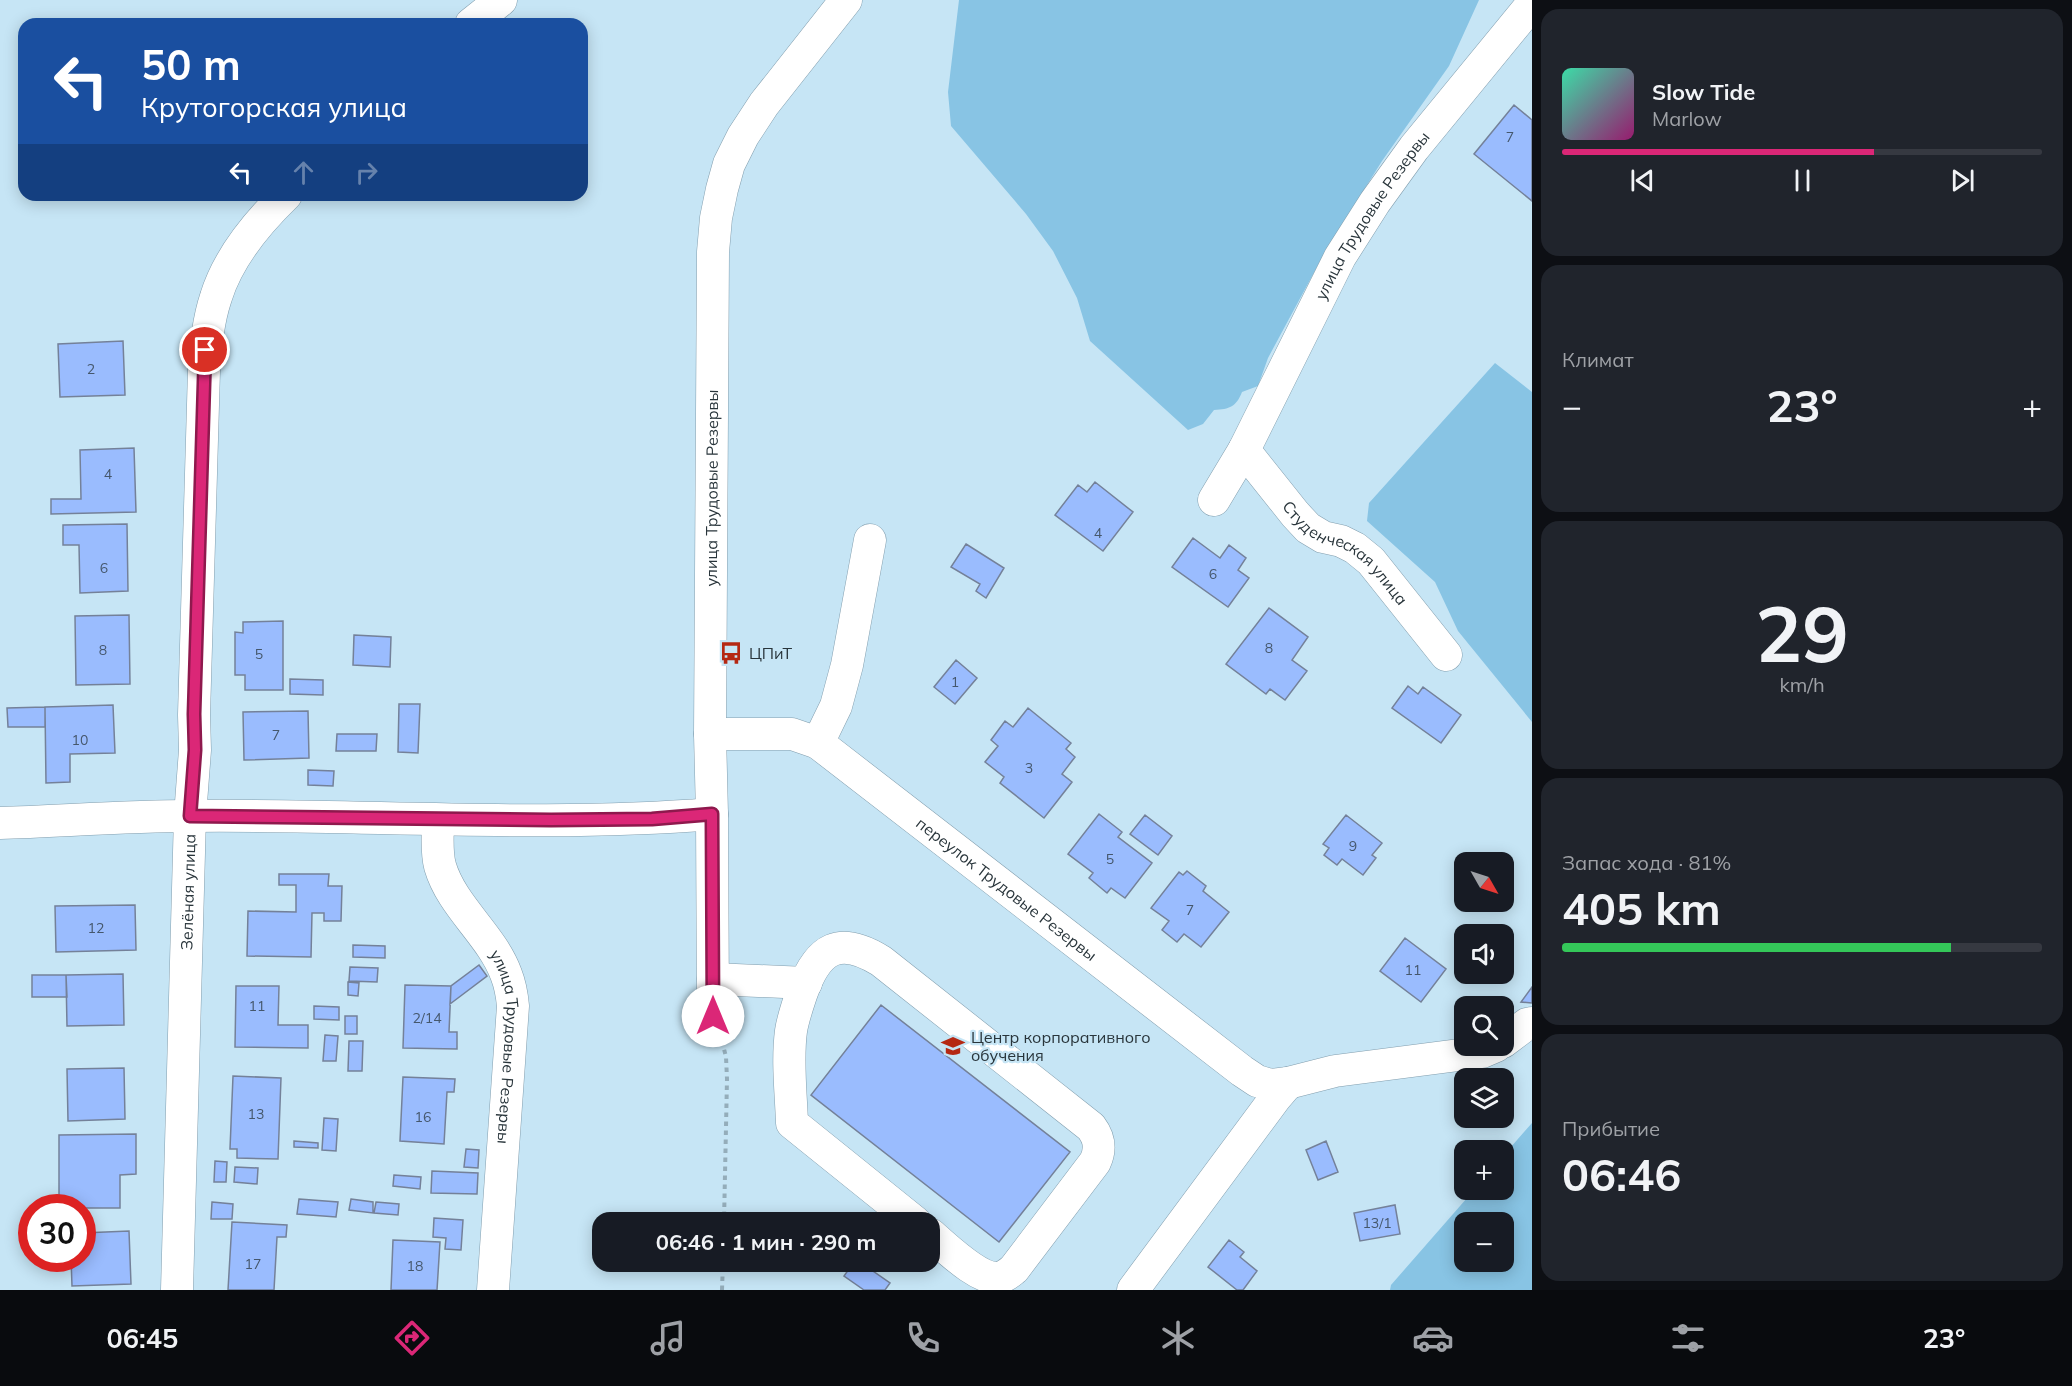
<!DOCTYPE html>
<html lang="ru">
<head>
<meta charset="utf-8">
<style>
	body { margin:0; font-family:Mulish,sans-serif; background:#20242c; color:#f1f3f6; height:100vh; display:flex; flex-direction:column; font-size:22px; white-space:nowrap }
	* { box-sizing:border-box; margin:0 }
	p { font-size:20px; color:#9ea1a6 }
	.icon { flex:none; width:33px; height:33px; fill:none; stroke:currentColor; stroke-width:2; stroke-linecap:round; stroke-linejoin:round }
	.map { position:relative; flex:1; overflow:hidden }
	.sheet { display:flex; flex-direction:column; gap:9px; padding:9px; background:#0d0f14; width:540px }
	.sheet>* { flex:none }
	.banner { position:absolute; left:18px; top:18px; width:570px; height:183px; border-radius:18px; box-shadow:0 3px 15px #0003; background:#1a4fa0; color:#fff; overflow:hidden }
	.needle { width:39px; rotate:129deg }
	.tools { position:absolute; left:1454px; top:852px; display:grid; gap:12px }
	.tools a { display:grid; place-items:center; width:60px; height:60px; border-radius:12px; background:#171b24; box-shadow:0 3px 15px #0003; font-size:30px }
	.speed { position:absolute; left:18px; top:1194px; display:flex; gap:12px; font-size:30px; font-weight:700; text-align:center }
	.speed>* { display:grid; place-content:center; width:78px; height:78px; border-radius:50%; background:#171b24; box-shadow:0 3px 15px #0003; line-height:1 }
	.speed .limit { border:9px solid #d22; background:#fff; color:#111 }
	.pin { position:absolute; display:grid; place-items:center; width:51px; height:51px; color:#fff; margin:-26px; border:3px solid #fff; border-radius:50%; box-shadow:0 2px 6px #0007 }
	.me { position:absolute; width:66px; margin:-33px; rotate:0deg; stroke-linejoin:round; filter:drop-shadow(0 0 4px #0008) }
	.turn { display:flex; align-items:center; gap:21px; height:126px; padding:0 24px; font-size:27px }
	.turn .icon { width:78px; height:78px; stroke-width:2.5 }
	.turn b { display:block; font-size:42px; line-height:51px }
	.lanes { display:flex; align-items:center; height:57px; padding:0 24px; background:#0003; justify-content:center; gap:30px; direction:ltr }
	.lanes .off { opacity:.35 }
	.big { font-size:45px; font-weight:700; line-height:1.1 }
	.sheet .widget { flex:1; display:flex; flex-direction:column; justify-content:center; gap:9px; min-width:0; padding:0 21px; border-radius:18px; background:#20242c }
	.sheet .dial { align-items:center; gap:0 }
	.dial b { font-size:78px; line-height:1 }
	.song { display:flex; align-items:center; gap:18px }
	.cover { width:72px; height:72px; border-radius:9px; background:linear-gradient(135deg,hsl(160 70% 55%),hsl(320 70% 35%)) }
	.played { height:6px; border-radius:3px; background:linear-gradient(90deg,#db2777 65%,#363941 65%) }
	.keys { display:flex; justify-content:space-around; direction:ltr }
	.heat { display:flex; justify-content:space-between; align-items:center; font-size:33px; direction:ltr }
	.charge { height:9px; border-radius:4px; background:linear-gradient(90deg,#34c759 81%,#363941 0) }
	.trip { position:absolute; left:592px; top:1212px; width:348px; height:60px; border-radius:18px; background:#171b24; box-shadow:0 3px 15px #0003; font-weight:700; line-height:60px; text-align:center }
	.dock { display:flex; height:96px; justify-content:space-around; align-items:center; background:#090b0e; color:#9ea1a6 }
	.dock .icon { width:42px; height:42px }
	.dock .active { color:#db2777 }
	.dock b { font-size:27px; color:#f1f3f6 }
	main { display:flex; flex:1; min-height:0 }
	.map>svg:first-child { display:block }
	.green { fill:#88c4e4; fill-rule:evenodd }
	.building { fill:#9abcfe; stroke:#748199; stroke-width:1.5 }
	.lines { fill:none; stroke-linecap:round; stroke-linejoin:round }
	.minor-casing { stroke:#829eae; stroke-width:33 }
	.path { stroke:#94adba; stroke-width:4; stroke-dasharray:4.5 4.5; stroke-linecap:butt }
	.minor { stroke:#fff; stroke-width:32 }
	.route-casing { stroke:#8e194d; stroke-width:15 }
	.route { stroke:#db2777; stroke-width:10 }
	.labels { text-anchor:middle; dominant-baseline:central; stroke-width:4.5; stroke-linejoin:round; paint-order:stroke }
	.number-label { font-size:14px; fill:#45576c }
	.street-label { font-size:16px; fill:#29353b; stroke:#c6e5f5 }
	.poi-label { font-size:16px; fill:#29353b; stroke:#c6e5f5; text-anchor:start }
</style>
</head>
<body>
<main>
<div class="map">
<svg width="1532" height="1290" viewBox="0 0 1532 1290">
	<rect width="100%" height="100%" fill="#c6e5f5"/>
	<path class="green" d="M959,0H1479L1449,66L1382,161L1325,252L1268,358L1258,386L1242,392C1236,407 1230,409 1214,410L1203,424L1188,430L1090,341L1077,298L1053,251L1026,214L951,126L948,92Z
		M1495,363L1532,392V722L1458,631L1435,582L1367,521L1369,503Z
		M1532,1123V1290H1390L1391,1285L1474,1190H1503V1156ZM1464,1222H1503V1262H1464Z"/>
	<path class="building" d="M1514,105L1532,120V201L1474,154Z
		M123,341L125,395L60,397L58,344Z
		M134,448L136,512L51,514V499H81L80,450Z
		M1095,482L1133,512L1103,551L1055,515L1078,485L1087,492Z
		M127,524L128,591L80,593L79,545H63V525Z
		M1193,538L1220,558L1229,545L1246,558L1238,570L1249,578L1228,607L1172,567Z
		M966,544L1004,568L986,598L976,591L980,584L951,567Z
		M1269,608L1308,637L1292,660L1307,671L1285,700L1270,689L1266,694L1226,664Z
		M129,615L130,684L76,685L75,616Z
		M283,621V690H245V675H235V632L243,633V622Z
		M354,635L391,637L390,667L353,665Z
		M956,660L977,678L955,704L934,687Z
		M290,679L323,680V695L290,694Z
		M1408,686L1418,694L1423,687L1461,715L1441,743L1392,708Z
		M399,704H420L418,753L398,752Z
		M113,705L115,753L70,754V782L46,783L45,707Z
		M45,707V727H8L7,708Z
		M1028,708L1071,743L1066,749L1075,757L1062,774L1072,782L1044,818L1000,783L1004,777L985,762L998,746L991,740L1005,721L1013,727Z
		M308,711L309,758L244,760L243,712Z
		M337,734H377L376,751H336Z
		M308,770L334,771L333,786L308,785Z
		M1099,814L1122,832L1118,837L1152,863L1125,898L1111,888L1107,893L1089,878L1093,873L1068,854Z
		M1145,815L1172,836L1158,855L1130,834Z
		M1346,815L1382,843L1372,855L1376,858L1363,875L1342,859L1337,865L1324,855L1329,848L1323,844Z
		M1187,871L1206,886L1203,891L1229,912L1201,947L1184,934L1177,942L1162,930L1169,921L1151,908L1179,872L1183,875Z
		M279,874H329L328,886H342L341,921H324V913H312L311,957L247,956L248,911L296,912V885H279Z
		M135,905L136,950L56,952L55,906Z
		M1405,938L1446,969L1421,1002L1380,971Z
		M353,945L385,946V958L353,957Z
		M479,965L487,976L450,1004L451,986Z
		M350,967L378,968L377,982L349,981Z
		M123,974L124,1025L67,1026L66,975Z
		M32,975H66L67,997H32Z
		M348,982L359,983L358,996L348,995Z
		M405,985L451,986L449,1032H457V1049L403,1048Z
		M236,986H279L278,1025H308V1048L235,1047Z
		M1532,987V1003L1521,1002Z
		M881,1005L1070,1152L999,1242L811,1095Z
		M314,1006L339,1007V1020L314,1019Z
		M345,1016H357V1034H345Z
		M325,1035L338,1036L336,1061H323Z
		M349,1041H363L362,1071H348Z
		M124,1068L125,1119L68,1121L67,1069Z
		M233,1076L281,1078L278,1159L237,1158V1149H230Z
		M403,1077L455,1079L454,1092H447L444,1144L400,1141Z
		M324,1118L338,1119L336,1151L322,1150Z
		M136,1134V1174L120,1175V1208H59V1135Z
		M294,1141L318,1143V1148L294,1147Z
		M1326,1141L1338,1172L1318,1180L1306,1150Z
		M466,1149L479,1150L478,1168L464,1167Z
		M215,1161L227,1162L226,1182H214Z
		M235,1167L258,1168L257,1184L234,1182Z
		M432,1171L478,1173L477,1194L431,1193Z
		M394,1175L421,1177L420,1189L393,1186Z
		M299,1199L338,1202L336,1217L297,1214Z
		M351,1199L373,1202V1213L349,1210Z
		M212,1202L233,1204L232,1219H211Z
		M376,1202L399,1204L398,1215L374,1213Z
		M1395,1205L1400,1234L1360,1241L1354,1213Z
		M434,1218L463,1220L461,1250L445,1249L446,1238L433,1237Z
		M232,1222L287,1225L286,1237H277L274,1290H228Z
		M129,1231L131,1284L72,1286L71,1258H82V1233Z
		M393,1240L440,1242L437,1290H391Z
		M1229,1240L1244,1252L1240,1257L1257,1271L1243,1290H1237L1208,1267Z
		M854,1262H860L890,1283L885,1290H864L844,1276Z"/>
	<g class="lines">
		<g class="minor-casing">
			<g id="minor">
				<path d="M471,24L501,0"/>
				<path id="s1" d="M1244,450L1295,514L1308,528L1323,537L1341,541L1355,548L1371,561L1446,655"/>
				<path id="s2" d="M1214,500L1244,450L1340,257L1375,202L1414,148L1532,4"/>
				<path id="s3" d="M710,734H792L818,743L1242,1071L1257,1081L1271,1085L1288,1083L1335,1071L1482,1052L1496,1046"/>
				<path d="M818,743L836,706L847,665L870,540"/>
				<path id="s4" d="M438,820C438,835 436,851 440,866C452,907 491,934 506,974C510,984 512,995 513,1006L493,1290"/>
				<path d="M0,823C63,821 127,816 191,816C364,814 539,828 712,814"/>
				<path d="M713,979L806,983"/>
				<path id="s5" d="M713,1016L712,814L710,734L713,252L716,218L722,189L729,164L743,136L764,104L846,0"/>
				<path d="M1503,1042L1527,1024L1532,1023"/>
				<path d="M915,1222L792,1123C791,1093 787,1061 791,1031C793,1018 798,1004 802,992C818,948 839,935 881,961L1091,1127C1100,1139 1101,1149 1095,1162L1014,1269C1009,1273 1005,1277 998,1278C977,1279 946,1247 930,1234"/>
				<path id="s6" d="M177,1290L190,816L195,750L194,715L204,370C206,345 208,321 216,297C228,258 257,223 286,195"/>
				<path d="M1133,1290L1276,1097L1288,1083"/>
			</g>
		</g>
		<path class="path" d="M722,1041L726,1057L727,1079L724,1222
			M722,1290L723,1262"/>
		<use href="#minor" class="minor"/>
	</g>
	<g class="lines">
		<g class="route-casing">
			<path id="route" d="M205,350L194,714L195,750L190,816L551,820L652,819L712,814L713,1016"/>
		</g>
		<use href="#route" class="route"/>
	</g>
	<defs>
		<g id="bus-bare" transform="scale(1.8)"><path d="M-5-6H5V4H4V6H2V4H-2V6H-4V4H-5ZM-3.5-4V0h7V-4ZM-3.5 1.2v1.5H-2V1.2ZM2 1.2v1.5H3.5V1.2Z" fill="#b52813" stroke="#c6e5f5" stroke-width="2.5" paint-order="stroke"/></g>
		<g id="university-bare" transform="scale(1.8)"><path d="M0-5L7-2L0 1L-7-2ZM-4 1L0 2.5L4 1V4Q0 6-4 4Z" fill="#b52813" stroke="#c6e5f5" stroke-width="2.5" paint-order="stroke"/></g>
	</defs>
	<g fill-rule="evenodd">
		<use href="#bus-bare" x="731" y="653"/>
		<use href="#university-bare" x="953" y="1046"/>
	</g>
	<g class="labels">
		<g class="number-label">
			<text x="1510" y="137">7</text>
			<text x="91" y="369">2</text>
			<text x="108" y="474">4</text>
			<text x="1098" y="533">4</text>
			<text x="104" y="568">6</text>
			<text x="1213" y="574">6</text>
			<text x="1269" y="648">8</text>
			<text x="103" y="650">8</text>
			<text x="259" y="654">5</text>
			<text x="955" y="682">1</text>
			<text x="276" y="735">7</text>
			<text x="80" y="740">10</text>
			<text x="1029" y="768">3</text>
			<text x="1353" y="846">9</text>
			<text x="1110" y="859">5</text>
			<text x="1190" y="910">7</text>
			<text x="96" y="928">12</text>
			<text x="1413" y="970">11</text>
			<text x="257" y="1006">11</text>
			<text x="427" y="1018">2/14</text>
			<text x="256" y="1114">13</text>
			<text x="423" y="1117">16</text>
			<text x="1377" y="1223">13/1</text>
			<text x="253" y="1264">17</text>
			<text x="415" y="1266">18</text>
		</g>
		<g class="street-label">
			<text stroke="none"><textPath href="#s2" startOffset="326">улица Трудовые Резервы</textPath></text>
			<text stroke="none"><textPath href="#s5" startOffset="528">улица Трудовые Резервы</textPath></text>
			<text stroke="none"><textPath href="#s1" startOffset="147">Студенческая улица</textPath></text>
			<text stroke="none"><textPath href="#s3" startOffset="348">переулок Трудовые Резервы</textPath></text>
			<text stroke="none"><textPath href="#s6" startOffset="398">Зелёная улица</textPath></text>
			<text stroke="none"><textPath href="#s4" startOffset="246">улица Трудовые Резервы</textPath></text>
		</g>
		<g class="poi-label">
			<text x="749" y="653">ЦПиТ</text>
			<text x="971" y="1037">Центр корпоративного<tspan x="971" dy="18">обучения</tspan></text>
		</g>
	</g>
</svg>
<div class="tools">
<a><svg class="needle" viewBox="-14 -14 28 28"><path d="M0-13l5 13h-10z" fill="#e53935"/><path d="M0 13l5-13h-10z" fill="#9ea1a6"/></svg></a>
<a><svg class="icon" aria-label="sound" viewBox="0 0 24 24"><path d="M4 9h4l5-4v14l-5-4H4zM17 9q2 3 0 6"/></svg></a>
<a><svg class="icon" aria-label="search" viewBox="0 0 24 24"><circle cx="10" cy="10" r="6"/><path d="M15 15l6 6"/></svg></a>
<a><svg class="icon" aria-label="layers" viewBox="0 0 24 24"><path d="M12 4l9 5-9 5-9-5zM3 14l9 5 9-5"/></svg></a>
<a>+</a>
<a>−</a>
</div>
<div class="speed"><div class="limit">30</div></div>
<div class="pin" style="left:205px;top:350px;background:#d93025"><svg class="icon" aria-label="arrive" viewBox="0 0 24 24"><path d="M6 21V4h12l-3 4 3 4H6"/></svg></div>
<svg class="me" style="left:713px;top:1016px" viewBox="-20 -20 40 40"><circle r="19" fill="#fff"/><path d="M0-13L10 11 0 6-10 11z" fill="#db2777"/></svg>
<div class="trip">06:46 · 1 мин · 290 m</div>
<div class="banner">
<div class="turn"><svg class="icon" aria-label="left" viewBox="0 0 24 24"><path d="M17 20v-9H6M10 6l-5 5 5 5"/></svg><div><b>50 m</b>Крутогорская улица</div></div>
<div class="lanes"><svg class="icon" aria-label="left" viewBox="0 0 24 24"><path d="M17 20v-9H6M10 6l-5 5 5 5"/></svg><svg class="icon off" aria-label="ahead" viewBox="0 0 24 24"><path d="M12 20V5M6 11l6-6 6 6"/></svg><svg class="icon off" aria-label="right" viewBox="0 0 24 24"><path d="M7 20v-9h11M14 6l5 5-5 5"/></svg></div>
</div>
</div>
<section class="sheet">
<div class="widget">
<div class="song"><i class="cover"></i><div><b>Slow Tide</b><p>Marlow</p></div></div>
<div class="played"></div>
<div class="keys"><svg class="icon" aria-label="previous" viewBox="0 0 24 24"><path d="M18 5L8 12l10 7zM5 5v14"/></svg><svg class="icon" aria-label="pause" viewBox="0 0 24 24"><path d="M8 5v14M16 5v14"/></svg><svg class="icon" aria-label="next" viewBox="0 0 24 24"><path d="M6 5l10 7-10 7zM19 5v14"/></svg></div>
</div>
<div class="widget"><p>Климат</p>
<div class="heat"><a>−</a><b class="big">23°</b><a>+</a></div>
</div>
<div class="widget dial"><b>29</b><p>km/h</p></div>
<div class="widget"><p>Запас хода · 81%</p><b class="big">405 km</b><div class="charge"></div></div>
<div class="widget"><p>Прибытие</p><b class="big">06:46</b></div>
</section>
</main>
<nav class="dock">
<b>06:45</b>
<svg class="icon active" aria-label="directions" viewBox="0 0 24 24"><path d="M12 3l9 9-9 9-9-9zM9 14v-3h6M13 9l2 2-2 2"/></svg>
<svg class="icon" aria-label="music" viewBox="0 0 24 24"><path d="M9 18V5l10-2v13"/><circle cx="6" cy="18" r="3"/><circle cx="16" cy="16" r="3"/></svg>
<svg class="icon" aria-label="phone" viewBox="0 0 24 24"><path d="M5 4h4l2 5-3 2q2 4 5 5l2-3 5 2v4C11 20 4 13 5 4z"/></svg>
<svg class="icon" aria-label="climate" viewBox="0 0 24 24"><path d="M12 3v18M4 7l16 10M4 17L20 7"/></svg>
<svg class="icon" aria-label="car" viewBox="0 0 24 24"><path d="M5 17H2v-5l4-1 3-4h7l3 4 3 1v5h-3M9 17h6M6 11h13"/><circle cx="7" cy="17" r="2"/><circle cx="17" cy="17" r="2"/></svg>
<svg class="icon" aria-label="filters" viewBox="0 0 24 24"><path d="M4 7h16M4 17h16"/><circle cx="9" cy="7" r="2"/><circle cx="15" cy="17" r="2"/></svg>
<b>23°</b>
</nav>
</body>
</html>
